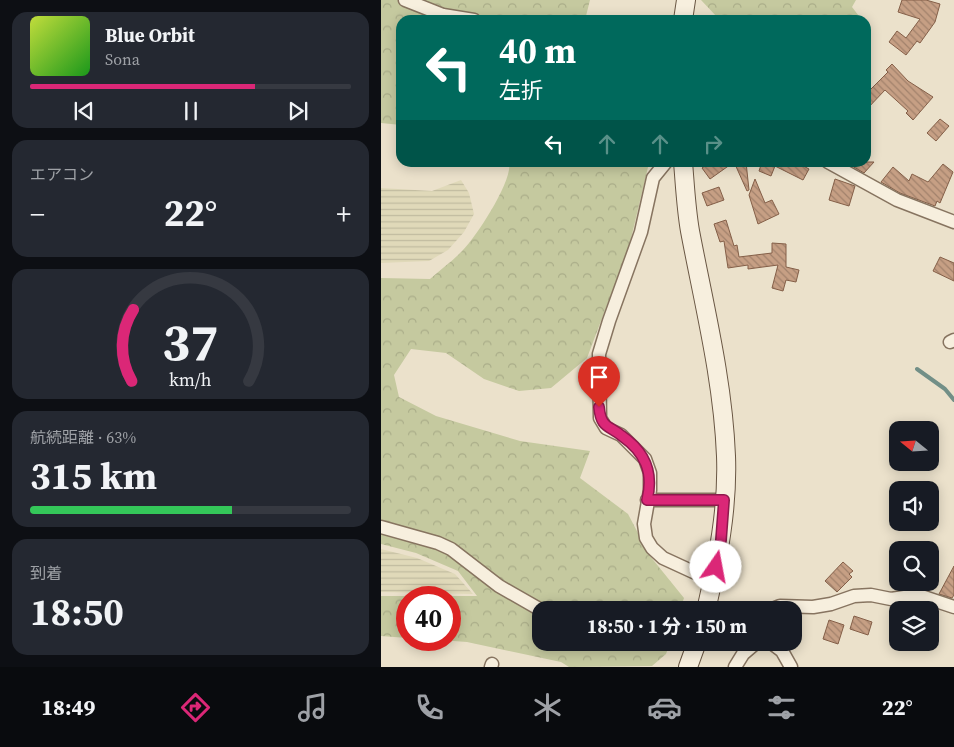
<!DOCTYPE html>
<html lang="ja">
<head>
<meta charset="utf-8">
<style>
	body { margin:0; font-family:"Source Serif 4","Noto Sans JP",serif; background:#242831; color:#f1f3f6; height:100vh; display:flex; flex-direction:column; font-size:19px; white-space:nowrap }
	* { box-sizing:border-box; margin:0 }
	p { font-size:16px; color:#9ea1a6 }
	.icon { flex:none; width:28px; height:28px; fill:none; stroke:currentColor; stroke-width:2; stroke-linecap:round; stroke-linejoin:round }
	.map { position:relative; flex:1; overflow:hidden }
	.details { display:flex; flex-direction:column; gap:12px; padding:12px; background:#0d0f14; width:381px }
	.details>* { flex:none }
	.top-card { position:absolute; left:15px; top:15px; width:475px; height:152px; border-radius:15px; box-shadow:0 2px 12px #0003; background:#00695c; color:#fff; overflow:hidden }
	.needle { width:32px; rotate:288deg }
	.tools { position:absolute; left:508px; top:421px; display:grid; gap:10px }
	.tools a { display:grid; place-items:center; width:50px; height:50px; border-radius:10px; background:#171b24; box-shadow:0 2px 12px #0003; font-size:25px }
	.speed { position:absolute; left:15px; top:586px; display:flex; gap:10px; font-size:25px; font-weight:700; text-align:center }
	.speed>* { display:grid; place-content:center; width:65px; height:65px; border-radius:50%; background:#171b24; box-shadow:0 2px 12px #0003; line-height:1 }
	.speed .limit { border:8px solid #d22; background:#fff; color:#111 }
	.pin { position:absolute; display:grid; place-items:center; width:42px; height:42px; color:#fff; margin:-51px -21px; border-radius:50% 50% 50% 0; rotate:-45deg; box-shadow:0 0 5px #0007 }
	.pin .icon { rotate:45deg }
	.me { position:absolute; width:55px; margin:-28px; rotate:12deg; stroke-linejoin:round; filter:drop-shadow(0 0 4px #0008) }
	.turn { display:flex; align-items:center; gap:18px; height:105px; padding:0 20px; font-size:22px }
	.turn .icon { width:65px; height:65px; stroke-width:2.5 }
	.turn b { display:block; font-size:35px; line-height:42px }
	.lanes { display:flex; align-items:center; height:48px; padding:0 20px; background:#0003; justify-content:center; gap:25px; direction:ltr }
	.lanes .off { opacity:.35 }
	.big { font-size:38px; font-weight:700; line-height:1.1 }
	.details .tile { flex:1; display:flex; flex-direction:column; justify-content:center; gap:8px; min-width:0; padding:0 18px; border-radius:15px; background:#242831 }
	.details .dial { align-items:center; gap:0 }
	.dial svg { height:130px; overflow:visible; fill:none; stroke:#363941; stroke-width:7; stroke-linecap:round; text-anchor:middle }
	.dial text { fill:#f1f3f6; stroke:none }
	.song { display:flex; align-items:center; gap:15px }
	.cover { width:60px; height:60px; border-radius:8px; background:linear-gradient(135deg,hsl(70 70% 55%),hsl(120 70% 35%)) }
	.played { height:5px; border-radius:2px; background:linear-gradient(90deg,#db2777 70%,#363941 70%) }
	.keys { display:flex; justify-content:space-around; direction:ltr }
	.heat { display:flex; justify-content:space-between; align-items:center; font-size:28px; direction:ltr }
	.charge { height:8px; border-radius:4px; background:linear-gradient(90deg,#34c759 63%,#363941 0) }
	.trip { position:absolute; left:151px; top:601px; width:270px; height:50px; border-radius:15px; background:#171b24; box-shadow:0 2px 12px #0003; font-weight:700; line-height:50px; text-align:center }
	.tabs { display:flex; height:80px; justify-content:space-around; align-items:center; background:#090b0e; color:#9ea1a6 }
	.tabs .icon { width:35px; height:35px }
	.tabs .selected { color:#db2777 }
	.tabs b { font-size:22px; color:#f1f3f6 }
	main { display:flex; flex:1; min-height:0 }
	.map>svg:first-child { display:block }
	.farmland { fill:url(#farmland-rules) }
	.forest { fill:url(#forest-crowns) }
	.lines { fill:none; stroke-linecap:round; stroke-linejoin:round }
	.stream { stroke:#728f87; stroke-width:4 }
	.building { fill:url(#building-back-hatch); stroke:#845f48 }
	.street-casing { stroke:#877460; stroke-width:15 }
	.secondary-casing { stroke:#695643; stroke-width:20 }
	.street { stroke:#f7efde; stroke-width:12 }
	.secondary { stroke:#f7efde; stroke-width:18 }
	.route-casing { stroke:#8e194d; stroke-width:12 }
	.route { stroke:#db2777; stroke-width:9 }
</style>
</head>
<body>
<main>
<section class="details">
<div class="tile">
<div class="song"><i class="cover"></i><div><b>Blue Orbit</b><p>Sona</p></div></div>
<div class="played"></div>
<div class="keys"><svg class="icon" aria-label="previous" viewBox="0 0 24 24"><path d="M18 5L8 12l10 7zM5 5v14"/></svg><svg class="icon" aria-label="pause" viewBox="0 0 24 24"><path d="M8 5v14M16 5v14"/></svg><svg class="icon" aria-label="next" viewBox="0 0 24 24"><path d="M6 5l10 7-10 7zM19 5v14"/></svg></div>
</div>
<div class="tile"><p>エアコン</p>
<div class="heat"><a>−</a><b class="big">22°</b><a>+</a></div>
</div>
<div class="tile dial"><svg viewBox="0 0 100 80">
<path d="M14 69A42 42 0 1 1 86 69"/>
<path d="M14 69A42 42 0 0 1 15 25" stroke="#db2777"/>
<text x="50" y="56" font-size="32" font-weight="700">37</text>
<text x="50" y="72" font-size="11">km/h</text>
</svg></div>
<div class="tile"><p>航続距離 · 63%</p><b class="big">315 km</b><div class="charge"></div></div>
<div class="tile"><p>到着</p><b class="big">18:50</b></div>
</section>
<div class="map">
<svg width="573" height="667" viewBox="0 0 573 667">
	<defs>
		<pattern id="farmland-rules" width="6" height="5" patternUnits="userSpaceOnUse" patternTransform="scale(1.25)"><rect width="6" height="5" fill="#e0d9b9"/><path d="M0 2.5h6" fill="none" stroke="#c1bb9f"/></pattern>
		<pattern id="forest-crowns" width="20" height="18" patternUnits="userSpaceOnUse" patternTransform="scale(1.25)"><rect width="20" height="18" fill="#c5c99f"/><path d="M2 6a3 3 0 1 1 6 0M12 15a3 3 0 1 1 6 0" fill="none" stroke="#aaad89"/></pattern>
		<pattern id="building-back-hatch" width="6" height="6" patternUnits="userSpaceOnUse" patternTransform="scale(1.25)"><rect width="6" height="6" fill="#c69f84"/><path d="M-1 5l2 2M0 0l6 6M5-1l2 2" fill="none" stroke="#a2826c"/></pattern>
	</defs>
	<rect width="100%" height="100%" fill="#ebe1cb"/>
	<path class="farmland" d="M80,180L88,193L93,214L83,232L67,250L48,261L0,263V188L51,191Z
		M0,549L36,558L74,574L92,594L0,592Z"/>
	<path class="forest" d="M0,0H209L204,20H20V125L0,123Z
		M320,0H475L471,7L481,20H342L336,17Z
		M128,163H268L248,247L206,358L170,388L138,391L103,379L65,353L30,349L13,375L18,397L55,416L139,441L209,451L199,478L247,514L269,556L303,598L299,610H160V642L289,643L285,654L271,666L188,667L180,662L86,642L59,640H69V598H26V638L0,636V596H96L77,571L35,553L0,544V278L49,279C60,269 72,261 82,250C95,237 132,181 128,163Z"/>
	<g class="lines">
		<path class="stream" d="M536,369L564,389L573,400"/>
	</g>
	<path class="building" d="M521,0H545L559,4L554,22L539,43L536,41L525,55L508,42L516,31L525,38L539,19L517,12Z
		M511,64L527,81L552,97L532,120L525,113L527,111L504,90L485,110V94L507,72L505,70Z
		M559,119L568,126L555,141L546,133Z
		M329,162H353L329,179L321,168Z
		M353,162H365L368,190L366,191Z
		M381,162H415L428,169L422,180L394,166L390,176L378,171Z
		M474,162H493L483,173L471,166Z
		M562,164L572,172L559,203L556,201L554,206L519,193L500,182L512,167L528,181L531,174L547,182Z
		M374,179L384,203L391,200L398,214L377,224L368,195Z
		M454,179L474,186L468,206L448,200Z
		M338,187L343,200L326,206L321,193Z
		M345,220L353,246L356,245L358,257L391,253V243L405,244V267L418,270L415,282L405,280L402,291L391,288L397,265L367,269V265L347,268L343,241L339,242L333,224Z
		M559,257L573,263V281L552,271Z
		M462,562L472,571L468,574L471,577L456,592L444,581Z
		M573,566V595L571,598L558,594Z
		M473,616L491,622L487,635L469,629Z
		M448,620L463,625L457,644L442,639Z"/>
	<g class="lines">
		<g class="street-casing">
			<path id="street" d="M24,0L62,15L93,20
				M285,162L272,178L260,232L228,321L218,354L219,418L225,428L240,435L264,459L269,473V490L263,524L265,538L271,548L282,558L332,581
				M447,162L516,200L573,222
				M569,342L573,340
				M266,500H343
				M0,527L57,543L70,549L118,586L160,610
				M389,610L399,606L432,607L450,604L473,596L490,595L510,599L537,595L573,607
				M389,642L401,651L410,667
				M110,667L111,664
				M354,667L362,654L376,642"/>
		</g>
		<g class="secondary-casing">
			<path id="secondary" d="M302,20L305,0
				M302,162C304,185 305,208 309,231C323,305 342,380 345,456C347,508 337,559 325,610
				M307,667L316,642"/>
		</g>
		<use href="#street" class="street"/>
		<use href="#secondary" class="secondary"/>
	</g>
	<g class="lines">
		<g class="route-casing">
			<path id="route" d="M218,407C220,428 227,425 241,436C264,452 273,472 266,500H343L340,540L335,567"/>
		</g>
		<use href="#route" class="route"/>
	</g>
</svg>
<div class="tools">
<a><svg class="needle" viewBox="-14 -14 28 28"><path d="M0-13l5 13h-10z" fill="#e53935"/><path d="M0 13l5-13h-10z" fill="#9ea1a6"/></svg></a>
<a><svg class="icon" aria-label="sound" viewBox="0 0 24 24"><path d="M4 9h4l5-4v14l-5-4H4zM17 9q2 3 0 6"/></svg></a>
<a><svg class="icon" aria-label="search" viewBox="0 0 24 24"><circle cx="10" cy="10" r="6"/><path d="M15 15l6 6"/></svg></a>
<a><svg class="icon" aria-label="layers" viewBox="0 0 24 24"><path d="M12 4l9 5-9 5-9-5zM3 14l9 5 9-5"/></svg></a>
</div>
<div class="speed"><div class="limit">40</div></div>
<div class="pin" style="left:218px;top:407px;background:#d93025"><svg class="icon" aria-label="arrive" viewBox="0 0 24 24"><path d="M6 21V4h12l-3 4 3 4H6"/></svg></div>
<svg class="me" style="left:335px;top:567px" viewBox="-20 -20 40 40"><circle r="19" fill="#fff"/><path d="M0-13L10 11 0 6-10 11z" fill="#db2777"/></svg>
<div class="trip">18:50 · 1 分 · 150 m</div>
<div class="top-card">
<div class="turn"><svg class="icon" aria-label="left" viewBox="0 0 24 24"><path d="M17 20v-9H6M10 6l-5 5 5 5"/></svg><div><b>40 m</b>左折</div></div>
<div class="lanes"><svg class="icon" aria-label="left" viewBox="0 0 24 24"><path d="M17 20v-9H6M10 6l-5 5 5 5"/></svg><svg class="icon off" aria-label="ahead" viewBox="0 0 24 24"><path d="M12 20V5M6 11l6-6 6 6"/></svg><svg class="icon off" aria-label="ahead" viewBox="0 0 24 24"><path d="M12 20V5M6 11l6-6 6 6"/></svg><svg class="icon off" aria-label="right" viewBox="0 0 24 24"><path d="M7 20v-9h11M14 6l5 5-5 5"/></svg></div>
</div>
</div>
</main>
<nav class="tabs">
<b>18:49</b>
<svg class="icon selected" aria-label="directions" viewBox="0 0 24 24"><path d="M12 3l9 9-9 9-9-9zM9 14v-3h6M13 9l2 2-2 2"/></svg>
<svg class="icon" aria-label="music" viewBox="0 0 24 24"><path d="M9 18V5l10-2v13"/><circle cx="6" cy="18" r="3"/><circle cx="16" cy="16" r="3"/></svg>
<svg class="icon" aria-label="phone" viewBox="0 0 24 24"><path d="M5 4h4l2 5-3 2q2 4 5 5l2-3 5 2v4C11 20 4 13 5 4z"/></svg>
<svg class="icon" aria-label="climate" viewBox="0 0 24 24"><path d="M12 3v18M4 7l16 10M4 17L20 7"/></svg>
<svg class="icon" aria-label="car" viewBox="0 0 24 24"><path d="M5 17H2v-5l4-1 3-4h7l3 4 3 1v5h-3M9 17h6M6 11h13"/><circle cx="7" cy="17" r="2"/><circle cx="17" cy="17" r="2"/></svg>
<svg class="icon" aria-label="filters" viewBox="0 0 24 24"><path d="M4 7h16M4 17h16"/><circle cx="9" cy="7" r="2"/><circle cx="15" cy="17" r="2"/></svg>
<b>22°</b>
</nav>
</body>
</html>
